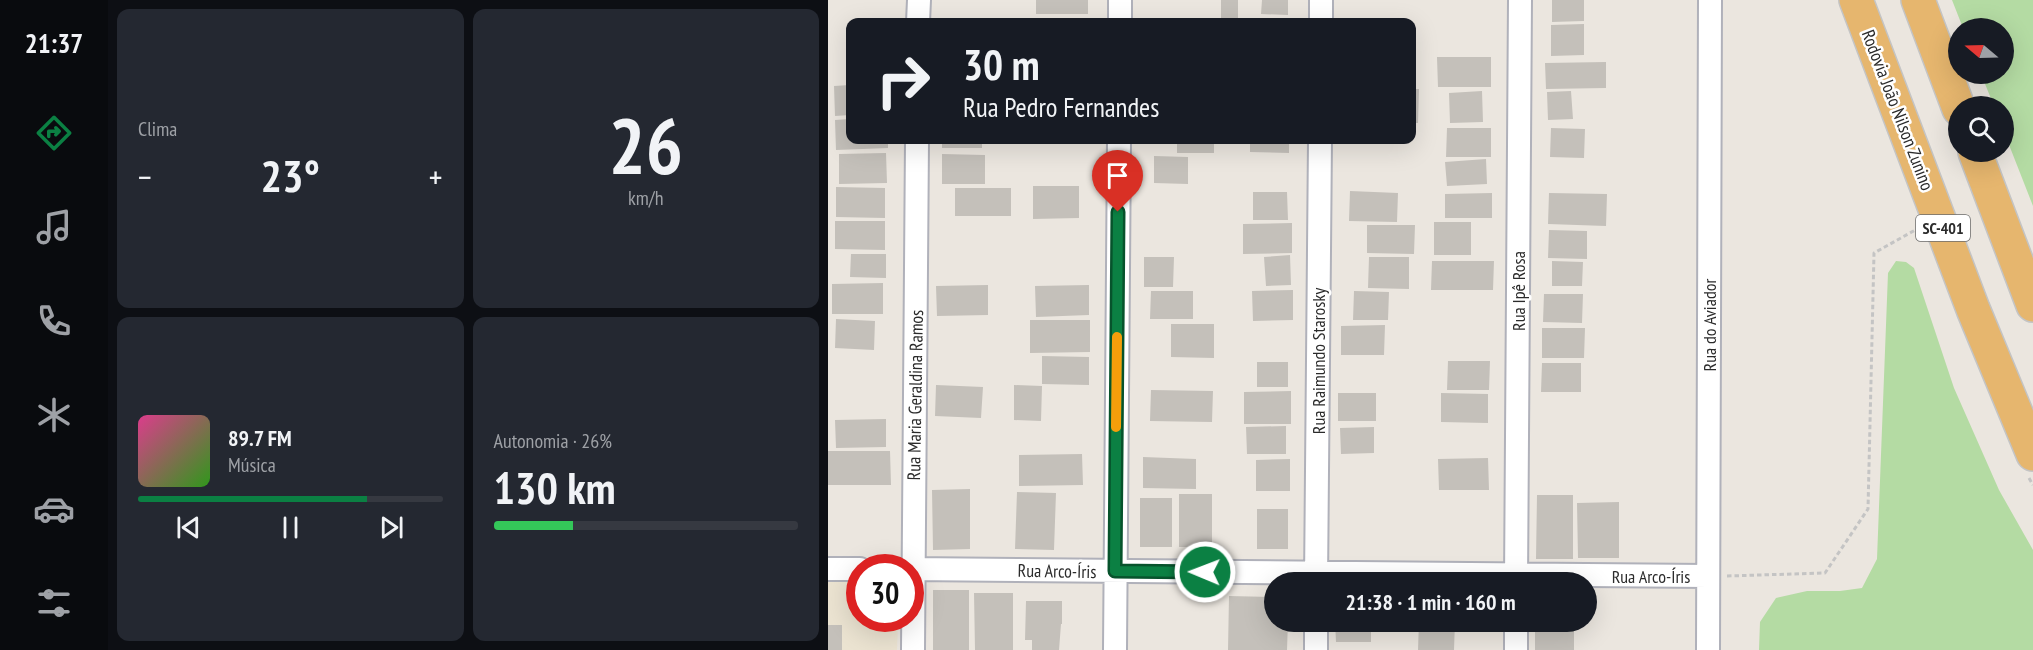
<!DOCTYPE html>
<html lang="pt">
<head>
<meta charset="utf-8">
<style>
	body { margin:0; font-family:"PT Sans Narrow",sans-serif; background:#242831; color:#f1f3f6; height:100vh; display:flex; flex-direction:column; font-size:22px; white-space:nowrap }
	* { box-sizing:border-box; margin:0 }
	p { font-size:20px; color:#9ea1a6 }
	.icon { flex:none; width:33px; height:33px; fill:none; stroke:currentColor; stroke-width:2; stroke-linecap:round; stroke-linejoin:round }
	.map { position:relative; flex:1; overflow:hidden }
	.sheet { display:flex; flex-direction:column; gap:9px; padding:9px; background:#0d0f14; width:720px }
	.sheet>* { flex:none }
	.guide { position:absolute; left:18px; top:18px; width:570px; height:126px; border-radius:12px; box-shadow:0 6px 24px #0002; background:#171b24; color:#f1f3f6; overflow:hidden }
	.needle { width:39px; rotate:289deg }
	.buttons { position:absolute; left:1120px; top:18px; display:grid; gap:12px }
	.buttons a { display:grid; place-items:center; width:66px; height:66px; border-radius:50%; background:#171b24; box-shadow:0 6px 24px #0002; font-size:30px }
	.speed { position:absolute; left:18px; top:554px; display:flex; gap:12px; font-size:30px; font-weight:700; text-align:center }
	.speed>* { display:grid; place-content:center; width:78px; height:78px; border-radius:50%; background:#171b24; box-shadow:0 6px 24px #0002; line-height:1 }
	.speed .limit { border:9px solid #d22; background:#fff; color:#111 }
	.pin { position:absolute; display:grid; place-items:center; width:51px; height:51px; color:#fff; margin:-62px -26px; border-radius:50% 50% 50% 0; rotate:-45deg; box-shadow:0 0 6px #0007 }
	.pin .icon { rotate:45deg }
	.me { position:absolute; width:66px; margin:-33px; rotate:271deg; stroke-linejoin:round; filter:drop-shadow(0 0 4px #0008) }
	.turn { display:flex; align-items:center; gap:21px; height:126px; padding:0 18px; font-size:27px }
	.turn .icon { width:78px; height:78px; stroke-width:2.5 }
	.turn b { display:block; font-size:42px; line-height:51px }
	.big { font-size:45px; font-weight:600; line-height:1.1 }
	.sheet .card { flex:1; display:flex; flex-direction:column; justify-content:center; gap:9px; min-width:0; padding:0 21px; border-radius:12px; background:#242831 }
	.sheet .dial { align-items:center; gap:0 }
	.dial b { font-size:78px; line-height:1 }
	.song { display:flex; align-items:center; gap:18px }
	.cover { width:72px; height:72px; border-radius:9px; background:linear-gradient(135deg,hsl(330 70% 55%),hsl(110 70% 35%)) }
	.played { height:6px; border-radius:3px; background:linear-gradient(90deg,#0b8043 75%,#363941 75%) }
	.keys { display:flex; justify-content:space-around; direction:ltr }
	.heat { display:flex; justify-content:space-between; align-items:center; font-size:33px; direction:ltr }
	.charge { height:9px; border-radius:4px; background:linear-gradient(90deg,#34c759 26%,#363941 0) }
	.sheet .tiles { flex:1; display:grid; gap:9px; grid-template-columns:repeat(2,1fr) }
	.trip { position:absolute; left:436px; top:572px; width:333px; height:60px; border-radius:30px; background:#171b24; box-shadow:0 6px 24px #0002; font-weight:600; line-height:60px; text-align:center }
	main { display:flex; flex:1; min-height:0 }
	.menu { display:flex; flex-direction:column; width:108px; justify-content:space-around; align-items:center; background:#090b0e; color:#9ea1a6 }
	.menu .icon { width:42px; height:42px }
	.menu .current { color:#0b8043 }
	.menu b { font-size:27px; color:#f1f3f6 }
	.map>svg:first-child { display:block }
	.education { fill:#ebe3d1 }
	.green { fill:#b4dba3 }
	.building { fill:#c4c0ba }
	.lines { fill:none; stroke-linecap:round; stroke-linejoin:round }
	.minor-casing { stroke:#b0b1ba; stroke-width:26 }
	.trunk-casing { stroke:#c4c4c4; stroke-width:36 }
	.path { stroke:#c4c4c4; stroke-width:3; stroke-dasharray:4.5 3; stroke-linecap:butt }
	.minor { stroke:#fff; stroke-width:22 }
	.trunk { stroke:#e6b66e; stroke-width:33 }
	.route-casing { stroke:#07532c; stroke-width:15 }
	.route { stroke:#0b8043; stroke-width:10 }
	.slow { stroke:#f59e0b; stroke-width:10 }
	.labels { text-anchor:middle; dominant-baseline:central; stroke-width:5; stroke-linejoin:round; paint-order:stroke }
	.shield { fill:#fff; stroke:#6b6b6b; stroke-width:1.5 }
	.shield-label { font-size:16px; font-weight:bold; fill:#2b2b2b }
	.street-label { font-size:18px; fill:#2b2b2b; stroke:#fff }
</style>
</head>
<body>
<main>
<nav class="menu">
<b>21:37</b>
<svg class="icon current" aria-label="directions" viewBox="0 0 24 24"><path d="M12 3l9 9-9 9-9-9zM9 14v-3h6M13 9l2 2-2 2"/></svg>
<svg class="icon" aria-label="music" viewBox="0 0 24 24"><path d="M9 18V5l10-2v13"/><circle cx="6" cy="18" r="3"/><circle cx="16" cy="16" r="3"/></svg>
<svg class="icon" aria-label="phone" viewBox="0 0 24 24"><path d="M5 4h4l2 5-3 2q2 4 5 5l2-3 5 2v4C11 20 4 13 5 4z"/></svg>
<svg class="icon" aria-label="climate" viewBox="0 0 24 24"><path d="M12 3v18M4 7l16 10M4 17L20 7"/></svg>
<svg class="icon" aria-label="car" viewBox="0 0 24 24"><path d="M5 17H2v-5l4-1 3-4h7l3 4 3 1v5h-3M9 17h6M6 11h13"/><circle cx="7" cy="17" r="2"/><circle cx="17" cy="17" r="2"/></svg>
<svg class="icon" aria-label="filters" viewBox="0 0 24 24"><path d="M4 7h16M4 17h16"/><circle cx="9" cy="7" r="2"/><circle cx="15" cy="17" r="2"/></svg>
</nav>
<section class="sheet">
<div class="tiles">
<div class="card"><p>Clima</p>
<div class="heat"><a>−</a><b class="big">23°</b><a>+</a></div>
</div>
<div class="card dial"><b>26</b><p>km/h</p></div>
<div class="card">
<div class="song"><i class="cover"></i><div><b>89.7 FM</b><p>Música</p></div></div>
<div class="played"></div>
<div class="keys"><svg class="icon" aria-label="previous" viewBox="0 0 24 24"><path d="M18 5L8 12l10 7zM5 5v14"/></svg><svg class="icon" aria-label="pause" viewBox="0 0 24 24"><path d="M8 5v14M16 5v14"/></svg><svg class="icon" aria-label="next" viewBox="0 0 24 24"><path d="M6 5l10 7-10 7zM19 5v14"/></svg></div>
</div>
<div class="card"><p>Autonomia · 26%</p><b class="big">130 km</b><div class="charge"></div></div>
</div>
</section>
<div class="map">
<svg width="1205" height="650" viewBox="0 0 1205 650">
	<rect width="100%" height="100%" fill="#ebe6df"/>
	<path class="education" d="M0,580H31L32,618H70L69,650H0Z"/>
	<path class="green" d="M1124,0H1205V206L1176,132V106H1166L1153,74H1176V28H1135Z
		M1068,261L1078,262L1086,268L1126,388L1171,490L1205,550V650H931L932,622L948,598L979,591H1012L1034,588L1049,559L1060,273Z"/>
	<path class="building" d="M208,0H260V14H208Z
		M393,0H410V20H393Z
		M434,0H460V15L433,14Z
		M724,0H756V21L724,22Z
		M115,20H183V22H115Z
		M756,24V55L723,56V25Z
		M609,57H663V87H610Z
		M778,62V88L718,89L717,63Z
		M22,85V115L7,116L6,86Z
		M584,89H591L590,123H584Z
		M654,91L655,122L622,123L621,93Z
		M743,91L745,119L720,120L719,92Z
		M22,119V140H60V148L8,150L7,120Z
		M619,128H663V157H618Z
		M723,128L757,129L756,158L722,157Z
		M114,140H154V148H114Z
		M349,140H386V153H349Z
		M422,140H461V153L422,152Z
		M58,153L59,183L11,184V154Z
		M114,154L157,155V184H114Z
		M326,156L360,157V184L326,183Z
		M658,159L659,184L619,186L617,162Z
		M205,186H251V218L205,219Z
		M8,187L57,188V218L8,217Z
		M127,188H183V216H127Z
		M522,191L570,193L569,222L521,221Z
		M425,192H459L460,220H425Z
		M664,193V218H617V194Z
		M721,193L779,194L778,226L720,224Z
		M7,221H57V250L7,249Z
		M606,222H643V255H606Z
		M464,223V253L415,254V224Z
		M539,225H587L586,254L539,253Z
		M721,230L759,231V259L720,258Z
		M23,254H58V278L22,277Z
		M462,255L463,285L438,286L436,257Z
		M316,257H346L345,287H316Z
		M541,257H581V289L540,288Z
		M604,261H666L665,290H603Z
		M724,261L755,262L754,286H724Z
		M55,283V314H4V284Z
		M160,285V315L109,316L108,286Z
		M261,285V315L208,317L207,286Z
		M465,290V320L425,321L424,291Z
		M323,291H365V319H322Z
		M526,291L561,292L560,320H525Z
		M716,294H755L754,323L715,322Z
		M8,319L47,321L46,350L7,348Z
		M202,320H262V352L202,353Z
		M343,324H386V358L343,357Z
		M557,325L556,355H513V326Z
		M714,328H757L756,358H714Z
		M214,356L261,357V385L214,384Z
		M620,361H662L661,390H619Z
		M429,362H460V387H429Z
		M714,363H753V392H713Z
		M108,385L155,387L153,418L107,416Z
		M186,385L214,386L213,421L186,420Z
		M323,390L385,391L384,422L322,421Z
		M463,391V424H416V392Z
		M510,393H548V421H510Z
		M613,393L660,394V423L613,422Z
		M58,419V447L8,448L7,420Z
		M458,426V454H419L418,427Z
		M546,427V453L513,454L512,428Z
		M0,451H62L63,485H0Z
		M254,454L255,485L191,486V455Z
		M315,457L368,459V489L315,488Z
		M660,458L661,490H611L610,459Z
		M462,459V491H428V460Z
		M142,489V549L105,550L104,490Z
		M189,492L228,493L226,550L187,549Z
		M351,494H384V547H351Z
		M709,495H745V559H708Z
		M312,498H344V547H312Z
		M791,502V558H750L749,503Z
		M429,509H460V549H429Z
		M105,590H141V650H105Z
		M146,593H185V650H147Z
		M401,596L447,597V621H460L459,650H400Z
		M198,601H234V624H233L231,650H204V640H197Z
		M507,621H543V642H508Z
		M591,621H627L626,650H590Z
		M707,621H746V650H707Z
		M0,625H14V650H0Z"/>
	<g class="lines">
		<g class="minor-casing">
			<path id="minor" d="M90,22L91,0
				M292,22V0
				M493,22V0
				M0,569H32
				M82,569L880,576
				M488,582L492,140
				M688,582L692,0
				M85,650L89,140
				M287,650L291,140
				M488,650V621
				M688,650V621
				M880,650L882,0"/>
		</g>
		<g class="trunk-casing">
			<path id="trunk" d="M1028,0L1145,309L1205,454
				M1090,0L1131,109
				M1147,152L1205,305"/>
		</g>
		<path class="path" d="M1201,478L1205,485
			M899,576L997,573L1040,509L1046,253L1089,229"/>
		<use href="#minor" class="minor"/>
		<use href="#trunk" class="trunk"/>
	</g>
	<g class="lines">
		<g class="route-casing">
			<path id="route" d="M290,212L287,571L377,572"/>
		</g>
		<use href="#route" class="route"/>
		<path class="slow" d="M288,427L289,337"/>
	</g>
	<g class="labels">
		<rect class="shield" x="1088" y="215" width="54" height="26" rx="4.5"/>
		<g class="shield-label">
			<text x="1115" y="228">SC-401</text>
		</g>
		<g class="street-label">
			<text transform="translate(1070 110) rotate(69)">Rodovia João Nilson Zunino</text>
			<text transform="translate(690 291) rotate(-90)">Rua Ipê Rosa</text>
			<text transform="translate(881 325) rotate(-90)">Rua do Aviador</text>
			<text transform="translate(490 361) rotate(-90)">Rua Raimundo Starosky</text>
			<text transform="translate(87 395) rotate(-89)">Rua Maria Geraldina Ramos</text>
			<text transform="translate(229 571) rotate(1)">Rua Arco-Íris</text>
			<text x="823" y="576">Rua Arco-Íris</text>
		</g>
	</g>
</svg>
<div class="buttons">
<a><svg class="needle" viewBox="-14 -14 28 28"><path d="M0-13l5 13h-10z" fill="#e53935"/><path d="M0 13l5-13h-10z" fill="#9ea1a6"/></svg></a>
<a><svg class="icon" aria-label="search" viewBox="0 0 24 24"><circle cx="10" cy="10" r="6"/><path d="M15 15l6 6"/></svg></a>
</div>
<div class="speed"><div class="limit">30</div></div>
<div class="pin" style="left:290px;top:212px;background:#d93025"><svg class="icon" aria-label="arrive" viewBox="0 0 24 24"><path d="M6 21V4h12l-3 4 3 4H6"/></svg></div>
<svg class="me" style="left:377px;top:572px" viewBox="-20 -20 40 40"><circle r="17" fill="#0b8043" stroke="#fff" stroke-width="3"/><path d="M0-11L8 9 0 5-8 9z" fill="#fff"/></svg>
<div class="trip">21:38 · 1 min · 160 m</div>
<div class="guide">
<div class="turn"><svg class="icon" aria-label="right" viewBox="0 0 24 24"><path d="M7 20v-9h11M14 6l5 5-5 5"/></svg><div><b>30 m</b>Rua Pedro Fernandes</div></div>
</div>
</div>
</main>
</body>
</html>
